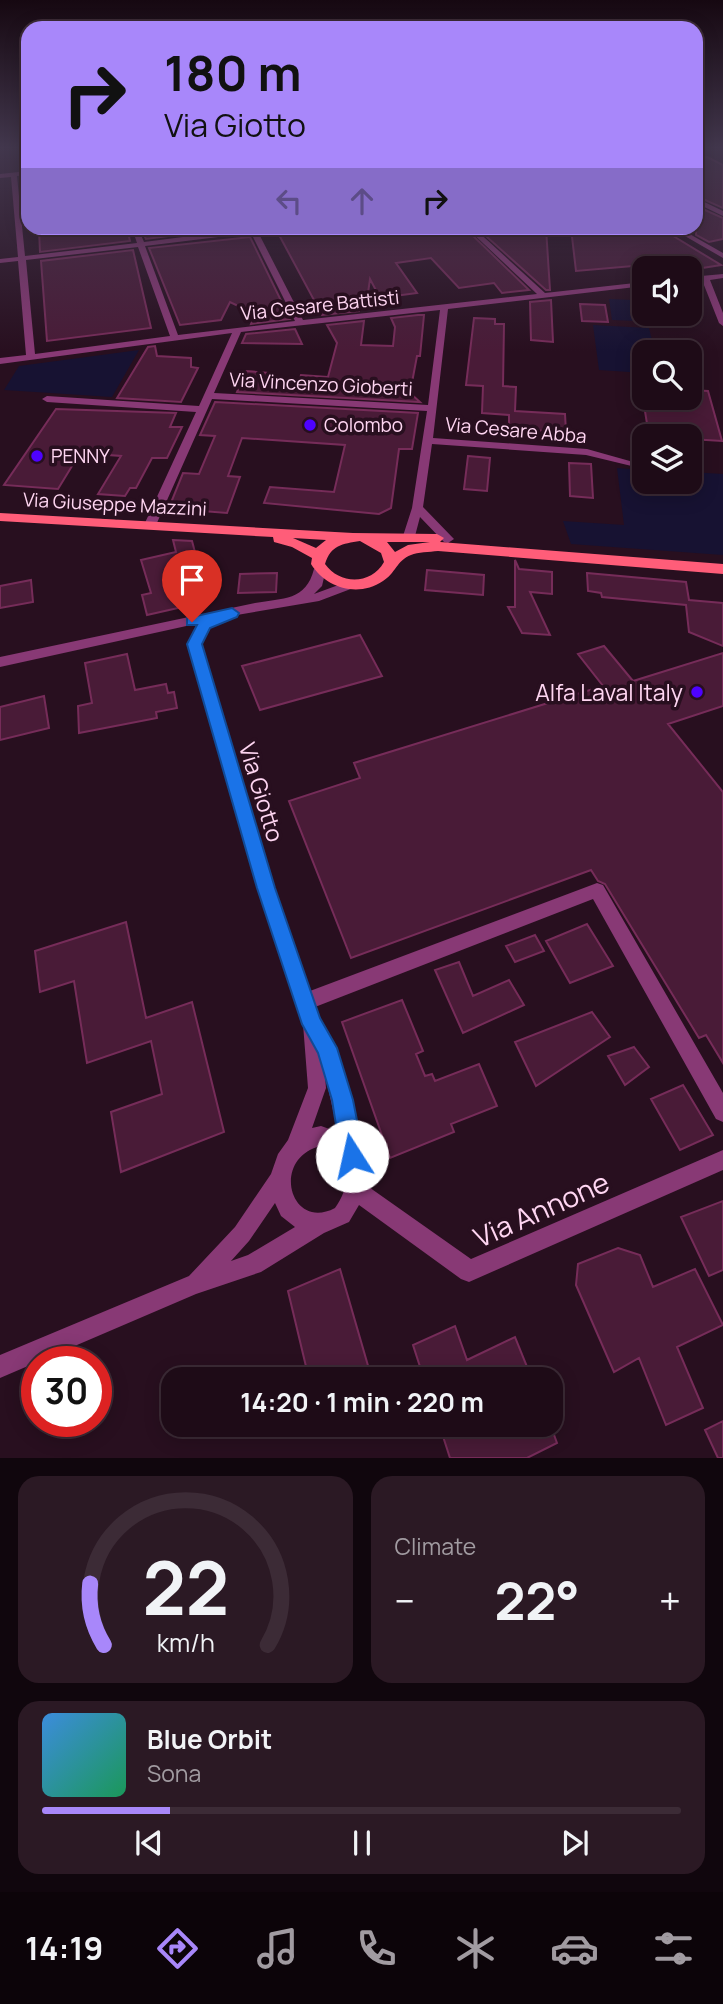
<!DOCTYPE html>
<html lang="en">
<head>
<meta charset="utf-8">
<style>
	body { margin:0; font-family:Manrope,sans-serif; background:#2b1924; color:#f1f3f6; height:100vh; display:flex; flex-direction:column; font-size:26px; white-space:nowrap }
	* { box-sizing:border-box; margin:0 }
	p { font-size:23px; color:#a19ba1 }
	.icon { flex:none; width:38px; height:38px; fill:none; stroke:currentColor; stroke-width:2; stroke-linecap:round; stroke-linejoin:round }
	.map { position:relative; height:1458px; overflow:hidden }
	.drawer { display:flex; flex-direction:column; gap:18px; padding:18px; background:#10060d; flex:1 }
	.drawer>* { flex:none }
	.hud { position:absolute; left:21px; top:21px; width:682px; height:214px; border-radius:21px; box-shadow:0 4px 18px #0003,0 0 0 2px #3c2b36; background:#a887fa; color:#111; overflow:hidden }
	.tools { position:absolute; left:632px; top:256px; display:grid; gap:14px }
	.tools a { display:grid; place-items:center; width:70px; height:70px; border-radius:14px; background:#1e0b17; box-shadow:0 4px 18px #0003,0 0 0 2px #3c2b36; font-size:35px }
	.speed { position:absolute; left:21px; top:1346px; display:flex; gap:14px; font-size:35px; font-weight:700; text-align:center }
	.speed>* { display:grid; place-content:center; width:91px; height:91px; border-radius:50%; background:#1e0b17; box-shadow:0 4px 18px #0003,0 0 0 2px #3c2b36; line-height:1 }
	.speed .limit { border:10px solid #d22; background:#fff; color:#111 }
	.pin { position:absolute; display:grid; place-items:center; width:60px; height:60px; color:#fff; margin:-72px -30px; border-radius:50% 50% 50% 0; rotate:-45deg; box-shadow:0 0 7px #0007 }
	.pin .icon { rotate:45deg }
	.me { position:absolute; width:77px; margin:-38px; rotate:350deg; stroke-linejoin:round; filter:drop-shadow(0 0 5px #0008) }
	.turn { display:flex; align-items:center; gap:24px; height:147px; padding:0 28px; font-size:32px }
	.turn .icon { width:91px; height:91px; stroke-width:2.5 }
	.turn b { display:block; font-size:49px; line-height:60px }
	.lanes { display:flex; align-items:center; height:66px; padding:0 28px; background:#0003; justify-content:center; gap:35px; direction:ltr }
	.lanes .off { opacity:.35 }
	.big { font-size:52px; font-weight:700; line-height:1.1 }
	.drawer .card { flex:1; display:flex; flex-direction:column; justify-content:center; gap:10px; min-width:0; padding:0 24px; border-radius:21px; background:#2b1924 }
	.drawer .dial { align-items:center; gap:0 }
	.dial svg { height:182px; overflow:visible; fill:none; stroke:#3c2b36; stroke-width:7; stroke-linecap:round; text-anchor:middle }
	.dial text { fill:#f1f3f6; stroke:none }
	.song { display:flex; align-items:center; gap:21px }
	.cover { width:84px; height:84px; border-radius:10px; background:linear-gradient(135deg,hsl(210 70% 55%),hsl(150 70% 35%)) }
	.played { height:7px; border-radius:4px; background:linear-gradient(90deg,#a887fa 20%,#3c2b36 20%) }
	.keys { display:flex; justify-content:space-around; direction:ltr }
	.heat { display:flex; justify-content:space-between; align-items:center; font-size:38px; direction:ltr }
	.drawer .tiles { flex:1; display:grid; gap:18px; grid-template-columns:1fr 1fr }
	.card:last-child { grid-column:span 2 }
	.trip { position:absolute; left:161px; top:1367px; width:402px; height:70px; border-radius:21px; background:#1e0b17; box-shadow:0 4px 18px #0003,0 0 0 2px #3c2b36; font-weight:700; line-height:70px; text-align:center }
	.tabs { display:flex; height:112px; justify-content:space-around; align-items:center; background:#0c0409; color:#a19ba1 }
	.tabs .icon { width:49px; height:49px }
	.tabs .selected { color:#a887fa }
	.tabs b { font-size:32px; color:#f1f3f6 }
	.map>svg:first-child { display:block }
	.green { fill:#171232 }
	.building { fill:#491b37; stroke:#762c59; stroke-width:2 }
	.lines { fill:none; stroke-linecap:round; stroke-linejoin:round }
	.minor { fill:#883975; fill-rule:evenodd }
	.primary { fill:#ff5d79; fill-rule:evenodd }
	.route { fill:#1a73e8; stroke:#114b97; stroke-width:2 }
	.poi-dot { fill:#4e02ff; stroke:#280f1f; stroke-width:2.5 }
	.labels { text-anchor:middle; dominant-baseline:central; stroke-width:7; stroke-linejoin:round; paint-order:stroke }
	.far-street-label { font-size:19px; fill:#ffd6f2; stroke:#280f1f }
	.far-poi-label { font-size:19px; fill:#ffd6f2; stroke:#280f1f; text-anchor:start }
	.poi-label { font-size:23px; fill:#ffd6f2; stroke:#280f1f; text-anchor:end }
	.street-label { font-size:23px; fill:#ffd6f2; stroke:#280f1f }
	.near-street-label { font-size:28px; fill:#ffd6f2; stroke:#280f1f }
</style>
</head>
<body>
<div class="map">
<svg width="723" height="1458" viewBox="0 0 723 1458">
	<rect width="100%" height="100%" fill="#280f1f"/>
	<path class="green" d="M609,299L633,300L637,321L612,320Z
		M593,325L649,328L655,352H644V373L599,370Z
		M139,350L112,397L4,390L19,366Z
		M617,468L644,470V481H690V472L723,474V555L571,544L563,521L624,525Z"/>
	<path class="building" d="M707,157L723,165V208L696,196V159Z
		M696,206L723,218V239L709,242L696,235Z
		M60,228H127L130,241L40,252L39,230Z
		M155,228H189L192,233L146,239L141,229Z
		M320,228H425L426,231L465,228L529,290L502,293L494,283L459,288L431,258L396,263L417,293L380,298L370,279L367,300L359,301V311L322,315L278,233Z
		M477,228H546L550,290H546Z
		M571,228H591L598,234L660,228L721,265L690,270L633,266L576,271Z
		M250,237L290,319L251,324L255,314L230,302L221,320L180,325L149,248Z
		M133,250L151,328L47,341L41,261Z
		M551,300L553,342L531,340L530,302Z
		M580,304L605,305L608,322L582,321Z
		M418,315H424L420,356H417L410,393L420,402L237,392L246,371L269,373L266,380L299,382L301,375L328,377L337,343L327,325L364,321L361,345L393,346L395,327L391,318Z
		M474,318L495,319V324H504L503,386L516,387L515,411L565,414L566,432L509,429V415L482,413L483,386L466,385Z
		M295,329L302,344L242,343L246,334Z
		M155,346L157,356L191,358V367L198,368L181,402L117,398L148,347Z
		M690,390L708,391L722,441L690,439V436H649L643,399L690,397Z
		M215,402L418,413L412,449H399L391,508L379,514L264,503L270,487L334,492L345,445L242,438L228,476L240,477L227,513L177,509L170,505L183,473L199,474L215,436L200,435Z
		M56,409L176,413L170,427H182L167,458H152L136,488H130L125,496L98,494L121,456L80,453L58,489L4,485Z
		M468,456L490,458L487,491L464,489Z
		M569,463L591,464L593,498L570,496Z
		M173,540L192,541L199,567L169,575L178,608L147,615L142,595L151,593L141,560L176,552Z
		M515,560L519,569L552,572V594L530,592L550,635L522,633L508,607H515Z
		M427,570L484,575L483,595L425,590Z
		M277,573L276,592L238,593L240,574Z
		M587,573L686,582L689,600L723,603V646L689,632L686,605L602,597L601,593L588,591Z
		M31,580L33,602L0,608V586Z
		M360,635L382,676L260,710L242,666Z
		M604,646L633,681L723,653V706L668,724L723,792V1063L706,1035L699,1038L605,884L598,881L591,870L351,958L289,801L360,778L354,763L603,686L578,654Z
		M127,654L135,690L166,684L168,693L174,692L177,708L156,712L157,718L79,733L78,706L92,703L85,663Z
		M44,696L49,728L0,740V707Z
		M126,922L146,1018L192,1002L224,1132L121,1172L111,1112L162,1094L151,1041L87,1063L74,981L40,992L35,951Z
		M587,924L613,966L570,983L546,941Z
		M535,935L544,951L515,962L506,946Z
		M459,962L473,996L509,980L524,1005L463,1033L435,970Z
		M402,1000L423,1051L416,1054L425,1076L432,1074L435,1081L479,1064L497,1106L451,1124L454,1132L390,1158L342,1022Z
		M592,1012L610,1037L536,1086L515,1042Z
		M634,1047L649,1067L625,1085L608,1056Z
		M683,1085L713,1135L680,1150L651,1099Z
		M723,1201V1270L709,1276L681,1217Z
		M618,1248L640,1255L653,1287L695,1269L723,1325L677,1347L703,1408L666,1425L639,1358L614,1372L576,1285L578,1264Z
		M340,1269L371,1376L364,1379H309L288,1291Z
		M455,1326L467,1360L515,1337L532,1379H424L413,1345Z
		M723,1421V1458H718L705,1430Z
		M439,1424H550L557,1443L527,1458H450Z"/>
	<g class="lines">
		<path class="minor" d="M28,171V175L17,176L25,256L137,243L132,228H138L144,242L253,228H280L277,230L258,232L303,320L537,294L467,228H474L545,293L644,282V286L448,309L433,438L587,449L644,465V469L586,455L432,444L423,507L454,539L448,543L444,542L420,517L415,536L409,540L403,536L412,508L427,411L212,399L156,525L150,528L146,527L144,525L196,412L47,402L42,399L47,396L199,406L232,333L0,364V358L26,355L18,261L0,263V259L18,257L11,177L0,178V174ZM251,233L295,321L178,335L145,246ZM138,247L170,336L35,354L26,260ZM440,310L428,405L214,393L241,332Z
			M696,198L723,211V216L696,203Z
			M671,228H679L723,253V258Z
			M723,274V278L710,280L723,313V326L719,323L702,280L690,281V277Z
			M320,565L326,569L322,586L314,594L352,580L358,584L356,587L319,601L237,615L210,628L201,644L274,888L310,991L597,883L603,885L723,1093V1122L716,1119L593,899L315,1007C320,1021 330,1032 335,1046C349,1080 353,1117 361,1153C364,1164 369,1173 366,1185L471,1259L723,1150V1170L469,1282L461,1279L359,1205L349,1222L324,1233L261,1272L196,1294L0,1378V1355L189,1276L235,1227L271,1174L278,1154L288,1140L308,1088L303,1024L258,888L189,644L200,623L0,667V657L255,603C283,598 306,601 314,569ZM325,1075L338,1132L321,1126L312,1128L326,1088ZM321,1146C351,1156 352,1185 335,1208C290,1232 270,1158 321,1146ZM275,1203L281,1216L295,1227L248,1255L231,1261L249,1241Z"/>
		<path class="primary" d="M0,513L353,533L437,534L444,538L440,542L723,564V574L438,551C429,552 418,552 411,555C397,560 395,574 383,581C358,598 326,588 311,564L312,558L292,547L274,542L273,537L0,521ZM293,538L326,540L316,548ZM360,541L381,553L384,562C371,585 340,585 325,564C331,545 342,544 360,541ZM387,542H430L408,545L395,552Z"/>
	</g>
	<linearGradient id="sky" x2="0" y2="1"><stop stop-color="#160811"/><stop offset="0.42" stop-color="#42374d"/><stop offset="1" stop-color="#42374d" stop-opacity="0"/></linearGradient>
	<rect width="723" height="351" fill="url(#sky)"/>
	<path class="route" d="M232,608L239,613L237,617L210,628L202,644L275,888L320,1018L337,1048L353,1100L364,1156L360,1164L352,1167L344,1164L341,1156L332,1100L318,1053L302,1024L257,888L187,644L197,625H187V618Z"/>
	<g class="poi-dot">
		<circle cx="310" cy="425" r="7"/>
		<circle cx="37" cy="456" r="7"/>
		<circle cx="697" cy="692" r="7"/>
	</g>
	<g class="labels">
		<g class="far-street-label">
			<text transform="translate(320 305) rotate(-6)">Via Cesare Battisti</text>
			<text transform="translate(321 384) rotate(3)">Via Vincenzo Gioberti</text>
			<text transform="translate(516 430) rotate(5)">Via Cesare Abba</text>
			<text transform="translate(115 504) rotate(3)">Via Giuseppe Mazzini</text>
		</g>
		<g class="far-poi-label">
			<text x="324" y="425">Colombo</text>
			<text x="51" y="456">PENNY</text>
		</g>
		<g class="poi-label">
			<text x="683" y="692">Alfa Laval Italy</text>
		</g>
		<g class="street-label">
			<text transform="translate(262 792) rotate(73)">Via Giotto</text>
		</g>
		<g class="near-street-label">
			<text transform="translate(541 1209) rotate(-24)">Via Annone</text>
		</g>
	</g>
</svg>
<div class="tools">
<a><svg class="icon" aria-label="sound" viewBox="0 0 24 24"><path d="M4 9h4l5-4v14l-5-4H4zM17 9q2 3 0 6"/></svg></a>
<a><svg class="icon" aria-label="search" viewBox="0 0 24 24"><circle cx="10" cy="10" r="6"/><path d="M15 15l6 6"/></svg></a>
<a><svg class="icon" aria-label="layers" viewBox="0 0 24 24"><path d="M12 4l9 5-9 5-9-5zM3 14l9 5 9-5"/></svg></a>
</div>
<div class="speed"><div class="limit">30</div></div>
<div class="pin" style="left:192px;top:622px;background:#d93025"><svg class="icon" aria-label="arrive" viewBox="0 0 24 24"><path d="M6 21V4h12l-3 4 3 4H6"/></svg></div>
<svg class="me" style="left:352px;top:1156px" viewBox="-20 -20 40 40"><circle r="19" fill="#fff"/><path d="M0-13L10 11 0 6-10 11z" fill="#1a73e8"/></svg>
<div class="trip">14:20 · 1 min · 220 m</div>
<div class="hud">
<div class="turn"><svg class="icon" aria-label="right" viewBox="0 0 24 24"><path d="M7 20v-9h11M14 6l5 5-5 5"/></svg><div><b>180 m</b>Via Giotto</div></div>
<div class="lanes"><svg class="icon off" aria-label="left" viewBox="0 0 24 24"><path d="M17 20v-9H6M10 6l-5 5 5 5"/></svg><svg class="icon off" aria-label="ahead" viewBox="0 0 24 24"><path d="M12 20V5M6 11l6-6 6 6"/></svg><svg class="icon" aria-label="right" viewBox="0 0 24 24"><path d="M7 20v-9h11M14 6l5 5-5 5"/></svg></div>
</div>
</div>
<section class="drawer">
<div class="tiles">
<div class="card dial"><svg viewBox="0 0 100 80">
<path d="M14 69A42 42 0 1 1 86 69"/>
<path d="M14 69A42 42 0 0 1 8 42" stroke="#a887fa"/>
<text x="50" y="56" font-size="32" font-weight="700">22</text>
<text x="50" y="72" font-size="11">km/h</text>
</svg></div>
<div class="card"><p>Climate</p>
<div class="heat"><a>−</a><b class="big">22°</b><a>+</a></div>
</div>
<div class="card">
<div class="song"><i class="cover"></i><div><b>Blue Orbit</b><p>Sona</p></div></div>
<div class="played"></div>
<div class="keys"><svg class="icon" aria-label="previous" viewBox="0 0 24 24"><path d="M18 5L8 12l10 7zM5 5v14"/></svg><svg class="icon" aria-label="pause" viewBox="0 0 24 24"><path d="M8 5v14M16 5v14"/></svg><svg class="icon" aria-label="next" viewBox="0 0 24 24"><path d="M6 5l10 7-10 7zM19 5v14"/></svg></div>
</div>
</div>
</section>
<nav class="tabs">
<b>14:19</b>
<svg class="icon selected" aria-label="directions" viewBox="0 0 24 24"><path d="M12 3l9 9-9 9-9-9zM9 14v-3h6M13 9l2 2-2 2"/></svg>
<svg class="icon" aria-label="music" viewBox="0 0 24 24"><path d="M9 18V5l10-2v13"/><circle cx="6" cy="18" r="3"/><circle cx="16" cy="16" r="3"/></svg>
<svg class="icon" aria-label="phone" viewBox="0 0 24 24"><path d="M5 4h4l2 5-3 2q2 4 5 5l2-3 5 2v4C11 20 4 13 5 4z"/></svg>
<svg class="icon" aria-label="climate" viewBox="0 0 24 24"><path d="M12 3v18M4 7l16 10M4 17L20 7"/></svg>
<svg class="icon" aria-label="car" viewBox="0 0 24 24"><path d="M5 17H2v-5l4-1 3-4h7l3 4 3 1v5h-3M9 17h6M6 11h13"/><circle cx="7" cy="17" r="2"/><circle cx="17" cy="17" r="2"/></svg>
<svg class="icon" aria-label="filters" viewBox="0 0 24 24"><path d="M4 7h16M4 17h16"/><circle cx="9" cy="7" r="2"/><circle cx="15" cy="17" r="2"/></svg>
</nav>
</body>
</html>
